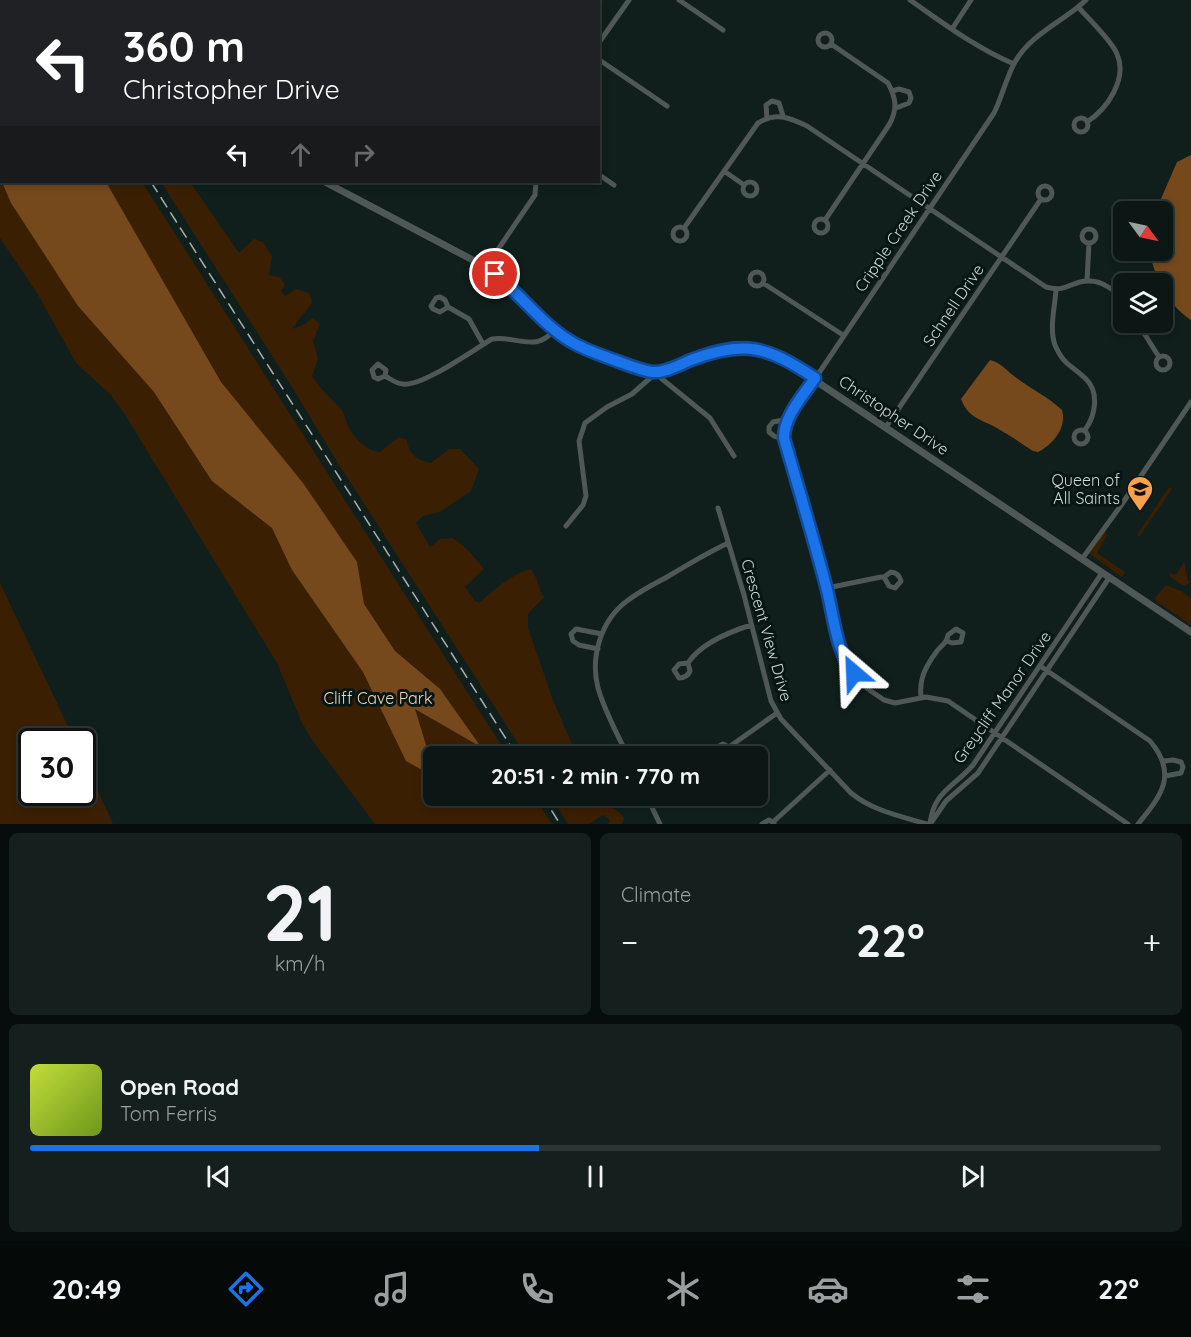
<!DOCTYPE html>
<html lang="en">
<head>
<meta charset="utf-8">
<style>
	body { margin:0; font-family:Quicksand,sans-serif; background:#15201e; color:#f1f3f6; height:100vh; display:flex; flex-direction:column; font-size:22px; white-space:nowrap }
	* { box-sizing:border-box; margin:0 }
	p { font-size:20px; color:#9a9fa0 }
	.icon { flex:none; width:33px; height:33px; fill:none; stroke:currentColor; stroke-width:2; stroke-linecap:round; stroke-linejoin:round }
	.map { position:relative; height:824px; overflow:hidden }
	.drawer { display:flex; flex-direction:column; gap:9px; padding:9px; background:#070d0c; flex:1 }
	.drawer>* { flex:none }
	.hud { position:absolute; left:0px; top:0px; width:600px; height:183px; box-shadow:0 3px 9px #0003,0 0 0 2px #2c3634; background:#202124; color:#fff; overflow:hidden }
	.needle { width:39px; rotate:123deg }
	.controls { position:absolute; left:1113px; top:201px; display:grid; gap:12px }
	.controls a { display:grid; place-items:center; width:60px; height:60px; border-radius:9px; background:#0c1715; box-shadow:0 3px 9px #0003,0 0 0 2px #2c3634; font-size:30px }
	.speed { position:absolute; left:18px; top:728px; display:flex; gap:12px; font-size:30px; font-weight:700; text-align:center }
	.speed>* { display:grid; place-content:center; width:78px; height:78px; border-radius:50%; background:#0c1715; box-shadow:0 3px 9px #0003,0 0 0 2px #2c3634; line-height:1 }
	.speed .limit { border:3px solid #111; border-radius:9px; background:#fff; color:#111 }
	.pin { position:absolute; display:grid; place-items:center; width:51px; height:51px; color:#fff; margin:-26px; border:3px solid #fff; border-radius:50%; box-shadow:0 2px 6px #0007 }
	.me { position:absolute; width:66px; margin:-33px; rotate:334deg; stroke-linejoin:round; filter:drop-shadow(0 0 4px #0008) }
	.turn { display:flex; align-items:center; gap:21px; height:126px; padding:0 24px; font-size:27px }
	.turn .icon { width:78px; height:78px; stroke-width:2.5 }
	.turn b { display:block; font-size:42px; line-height:51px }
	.lanes { display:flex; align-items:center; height:57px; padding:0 24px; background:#0003; justify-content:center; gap:30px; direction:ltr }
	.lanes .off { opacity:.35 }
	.big { font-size:45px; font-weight:700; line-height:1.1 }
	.drawer .card { flex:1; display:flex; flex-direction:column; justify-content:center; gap:9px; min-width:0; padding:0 21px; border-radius:9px; background:#15201e }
	.drawer .dial { align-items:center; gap:0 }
	.dial b { font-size:78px; line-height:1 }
	.song { display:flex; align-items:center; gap:18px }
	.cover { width:72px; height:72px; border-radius:9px; background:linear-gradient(135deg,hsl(70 70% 55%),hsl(80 70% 35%)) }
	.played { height:6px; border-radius:3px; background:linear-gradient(90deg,#1a73e8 45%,#2c3634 45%) }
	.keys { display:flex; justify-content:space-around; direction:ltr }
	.heat { display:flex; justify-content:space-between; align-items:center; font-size:33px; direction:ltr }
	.drawer .tiles { flex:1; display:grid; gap:9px; grid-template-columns:1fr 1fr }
	.card:last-child { grid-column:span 2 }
	.trip { position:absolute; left:423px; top:746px; width:345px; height:60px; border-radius:9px; background:#0c1715; box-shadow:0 3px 9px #0003,0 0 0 2px #2c3634; font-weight:700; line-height:60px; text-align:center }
	.tabs { display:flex; height:96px; justify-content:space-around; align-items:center; background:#050908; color:#9a9fa0 }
	.tabs .icon { width:42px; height:42px }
	.tabs .current { color:#1a73e8 }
	.tabs b { font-size:27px; color:#f1f3f6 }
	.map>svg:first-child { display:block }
	.green { fill:#3b1f03 }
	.water { fill:#76491d }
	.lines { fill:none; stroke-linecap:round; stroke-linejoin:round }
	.minor { stroke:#505856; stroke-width:5 }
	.tertiary { stroke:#505856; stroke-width:7 }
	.rail { stroke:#a7b2af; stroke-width:1.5; stroke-dasharray:12 6; stroke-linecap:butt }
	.route-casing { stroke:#114b97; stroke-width:15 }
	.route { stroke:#1a73e8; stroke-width:10 }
	.labels { text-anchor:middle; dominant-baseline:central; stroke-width:6; stroke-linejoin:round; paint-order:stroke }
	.street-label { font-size:16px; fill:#ced7d5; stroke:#071613 }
	.poi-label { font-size:16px; fill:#ced7d5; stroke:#071613; text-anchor:end }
	.park-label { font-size:16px; fill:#f5d2b6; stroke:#071613 }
</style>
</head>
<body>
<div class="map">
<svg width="1191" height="824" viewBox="0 0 1191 824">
	<rect width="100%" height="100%" fill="#101f1c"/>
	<path class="green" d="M0,0L25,1L2,2V182H142L508,756H434V795H533L552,824H375L312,740L302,723L277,663L124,413L111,395L76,363L37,293L0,238Z
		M161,182H190L239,253L254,239L263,242L272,256L269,275L279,277L285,284L281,291L285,296L296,289L309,293L312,302C307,312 298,319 292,329L303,325L313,318L320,324L313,341L318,359L312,376C320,389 330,397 340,408C345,413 345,420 348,426C354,438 366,451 380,452L399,437L407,440C409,455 417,460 431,463L449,449H460L479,469L471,491L440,512L423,516L416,523L430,547L440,539L453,538L468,550L484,569L465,587L474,600L479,603C494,590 511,574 531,569C539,580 537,587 544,597L528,614V628L553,700L577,756H526L336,460L292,387Z
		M1169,487L1172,489L1139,537L1137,535Z
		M1104,532L1107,535L1097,553L1125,572L1122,577L1090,554V552Z
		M1184,562L1188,580L1191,582L1184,586L1169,576L1170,573L1176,575Z
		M0,583L75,741H32V792H82L83,758L113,824H0Z
		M1166,585L1181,591L1191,598V625L1156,601L1155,598Z
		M550,795H593L595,799L619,812L624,818L622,824H608L610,820L603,815L589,824H568Z"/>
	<path class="water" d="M0,29L2,32L1,179L0,176Z
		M1191,155V320C1168,305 1155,277 1149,251L1162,250V212L1157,211V208L1177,162Z
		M2,182H106L221,382L303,483L357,562L364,604L395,651L440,689L481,747L415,709L433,768V776L406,761L363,672L292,570L272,528L212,481L154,392L78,306L11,203Z
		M990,360C1001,363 1005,369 1014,376C1029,388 1047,396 1062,410C1067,427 1054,444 1038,452L1033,451C1022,444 1011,436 1000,430C983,419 969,420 961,399Z"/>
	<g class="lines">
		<path class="minor" d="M258,0L260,2
			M679,0L723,30
			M910,0C943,23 976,48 1014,64
			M304,2L305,0
			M455,2L456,0
			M1078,7L1086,0
			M952,29L971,0
			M818 40a7 7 0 1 1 14 0a7 7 0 1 1-14 0Z
			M598,44L629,0
			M598,59L667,106
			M892,91L899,89L909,92L911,98L909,103L896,108
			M1074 125a7 7 0 1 1 14 0a7 7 0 1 1-14 0Z
			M767,118L766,105L772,101L779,103L783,116
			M1087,122C1107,109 1128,79 1117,54C1112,41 1089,19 1078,7C1057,24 1029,37 1015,62C1006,78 1002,97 994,113L792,413L786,426L784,438L827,588L843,654L849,667L868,689L884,700L895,703L926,697L948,701L1128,824
			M724,171L744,185
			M598,174L614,185
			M743 189a7 7 0 1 1 14 0a7 7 0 1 1-14 0Z
			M1038 193a7 7 0 1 1 14 0a7 7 0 1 1-14 0Z
			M814 226a7 7 0 1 1 14 0a7 7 0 1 1-14 0Z
			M825,220L889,125C898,109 896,98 888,83L831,44
			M673 234a7 7 0 1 1 14 0a7 7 0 1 1-14 0Z
			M684,228L758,123C776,112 788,117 807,126L1046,287C1068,293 1070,281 1088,281C1102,280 1116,291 1124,302
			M1082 236a7 7 0 1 1 14 0a7 7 0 1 1-14 0Z
			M486,267L535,195L536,182
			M750 279a7 7 0 1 1 14 0a7 7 0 1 1-14 0Z
			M1087,281L1089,243
			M763,283L843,335
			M1056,290C1055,306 1049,329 1055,345C1064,366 1072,365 1086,379C1100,393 1095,416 1085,430
			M448,307L445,300L440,297L436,298L431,306L433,309L440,312L448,307L469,319L483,344
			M1137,322L1159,357
			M1156 363a7 7 0 1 1 14 0a7 7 0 1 1-14 0Z
			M385,376L378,379L374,377L372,370L378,364L386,370L385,376C391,379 396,384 403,384C422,387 473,350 492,339C516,335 536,354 555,329
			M886,427L1041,199
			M1074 437a7 7 0 1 1 14 0a7 7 0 1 1-14 0Z
			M785,440L774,436L769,432V427L773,422L789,419
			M718,508L744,595L771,701L781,719L851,793C873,811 900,816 927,824
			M566,526L583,505L586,496L579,441L585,423L607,407L632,394L657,372L662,379L710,418L734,456
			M1082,559L1122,504L1191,402
			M827,588L881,577H884L889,586L895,588L901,581C899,575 897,573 891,572L884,577
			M598,649L579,645L573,641L571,634L576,629L602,634
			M688,663L690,671C688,676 685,678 679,678L674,670L679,664L688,663C701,643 729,632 751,625
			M1043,668L1150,741C1178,774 1162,795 1138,824
			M921,697C919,678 926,666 937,651C942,645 947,643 948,635L956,629L963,633L961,642L952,643L947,641
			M729,747L777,713
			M628,756C617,734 605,712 598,688C590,657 601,620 627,601C640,591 654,584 667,577C687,565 707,553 728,543
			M718,756L716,748L723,744L730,748L728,756
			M1164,761L1173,760L1181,762L1183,767L1181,773L1165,776
			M646,795L660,824
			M773,822L830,770
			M931,823L946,801L978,773L1109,578
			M762,824L769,820L774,823
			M930,824C933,792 954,787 973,765L1102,573"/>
		<path class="tertiary" d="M163,0L164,2
			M325,182L486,267L504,281L569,341L590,351L639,368L652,372L662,371L715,351L736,348L763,351L780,357L1191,632"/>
		<path class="rail" d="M33,0L34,2
			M151,182L517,756
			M542,795L560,824"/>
	</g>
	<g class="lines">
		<g class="route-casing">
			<path id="route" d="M495,274C521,295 542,324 570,341C584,350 601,355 617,361C628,365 640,370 652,372C665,373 679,365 691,360C745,339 768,347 815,378C803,396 784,416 784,438C798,487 813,536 826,586C833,611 836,654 854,673"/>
		</g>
		<use href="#route" class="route"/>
	</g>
	<defs>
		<g id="school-pin" transform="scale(1.35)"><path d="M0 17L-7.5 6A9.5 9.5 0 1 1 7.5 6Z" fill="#f9a04c" stroke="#071613"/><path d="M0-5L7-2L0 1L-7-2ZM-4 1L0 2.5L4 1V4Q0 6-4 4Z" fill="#111"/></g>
	</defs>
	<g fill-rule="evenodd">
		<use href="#school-pin" x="1140" y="489"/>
	</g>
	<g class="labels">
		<g class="street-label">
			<text transform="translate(898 231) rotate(-56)">Cripple Creek Drive</text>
			<text transform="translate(953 305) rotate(-56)">Schnell Drive</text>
			<text transform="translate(894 415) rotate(34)">Christopher Drive</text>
			<text transform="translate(767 630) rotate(74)">Crescent View Drive</text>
			<text transform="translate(1002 697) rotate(-55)">Greycliff Manor Drive</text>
		</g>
		<g class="poi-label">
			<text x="1120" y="480">Queen of<tspan x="1120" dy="18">All Saints</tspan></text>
		</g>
		<g class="park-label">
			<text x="378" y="698">Cliff Cave Park</text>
		</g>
	</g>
</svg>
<div class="controls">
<a><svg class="needle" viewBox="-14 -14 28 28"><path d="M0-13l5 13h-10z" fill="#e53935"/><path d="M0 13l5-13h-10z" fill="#9a9fa0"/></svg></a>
<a><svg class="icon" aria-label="layers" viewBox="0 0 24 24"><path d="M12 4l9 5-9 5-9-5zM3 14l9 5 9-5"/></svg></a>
</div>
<div class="speed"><div class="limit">30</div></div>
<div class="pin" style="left:495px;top:274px;background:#d93025"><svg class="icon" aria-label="arrive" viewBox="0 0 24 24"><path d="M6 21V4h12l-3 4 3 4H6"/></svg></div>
<svg class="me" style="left:854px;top:673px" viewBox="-20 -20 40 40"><path d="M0-17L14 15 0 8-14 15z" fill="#1a73e8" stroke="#fff" stroke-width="4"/></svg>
<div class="trip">20:51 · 2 min · 770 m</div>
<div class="hud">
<div class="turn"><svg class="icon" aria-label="left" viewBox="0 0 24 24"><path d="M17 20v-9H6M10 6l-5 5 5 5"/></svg><div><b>360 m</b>Christopher Drive</div></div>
<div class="lanes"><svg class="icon" aria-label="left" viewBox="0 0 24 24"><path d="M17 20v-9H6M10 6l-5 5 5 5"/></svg><svg class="icon off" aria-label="ahead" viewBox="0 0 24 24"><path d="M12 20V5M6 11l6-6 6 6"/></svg><svg class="icon off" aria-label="right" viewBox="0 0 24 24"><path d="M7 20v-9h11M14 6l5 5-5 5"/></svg></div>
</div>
</div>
<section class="drawer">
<div class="tiles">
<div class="card dial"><b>21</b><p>km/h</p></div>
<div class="card"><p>Climate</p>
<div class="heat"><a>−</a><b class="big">22°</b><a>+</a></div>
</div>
<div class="card">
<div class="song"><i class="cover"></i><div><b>Open Road</b><p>Tom Ferris</p></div></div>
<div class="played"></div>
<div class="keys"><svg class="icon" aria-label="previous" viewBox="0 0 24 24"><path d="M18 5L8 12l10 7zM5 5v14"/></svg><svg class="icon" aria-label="pause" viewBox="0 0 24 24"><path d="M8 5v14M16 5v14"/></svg><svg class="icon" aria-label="next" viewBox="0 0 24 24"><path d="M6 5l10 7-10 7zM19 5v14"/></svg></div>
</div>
</div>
</section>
<nav class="tabs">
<b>20:49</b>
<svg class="icon current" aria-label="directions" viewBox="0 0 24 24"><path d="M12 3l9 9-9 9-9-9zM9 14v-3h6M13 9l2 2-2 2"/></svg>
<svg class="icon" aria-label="music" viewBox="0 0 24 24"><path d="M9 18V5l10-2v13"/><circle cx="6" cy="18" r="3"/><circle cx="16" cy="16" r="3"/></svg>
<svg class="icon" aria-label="phone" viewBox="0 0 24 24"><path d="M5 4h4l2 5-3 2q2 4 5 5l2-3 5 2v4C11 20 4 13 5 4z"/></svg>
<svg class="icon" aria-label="climate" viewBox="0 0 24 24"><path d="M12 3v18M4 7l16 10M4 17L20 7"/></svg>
<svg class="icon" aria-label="car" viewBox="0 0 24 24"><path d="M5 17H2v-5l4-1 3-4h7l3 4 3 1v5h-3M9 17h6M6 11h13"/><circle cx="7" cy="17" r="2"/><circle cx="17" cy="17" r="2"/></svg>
<svg class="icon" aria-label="filters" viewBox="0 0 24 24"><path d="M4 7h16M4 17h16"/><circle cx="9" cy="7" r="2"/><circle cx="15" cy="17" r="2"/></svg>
<b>22°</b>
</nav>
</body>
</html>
